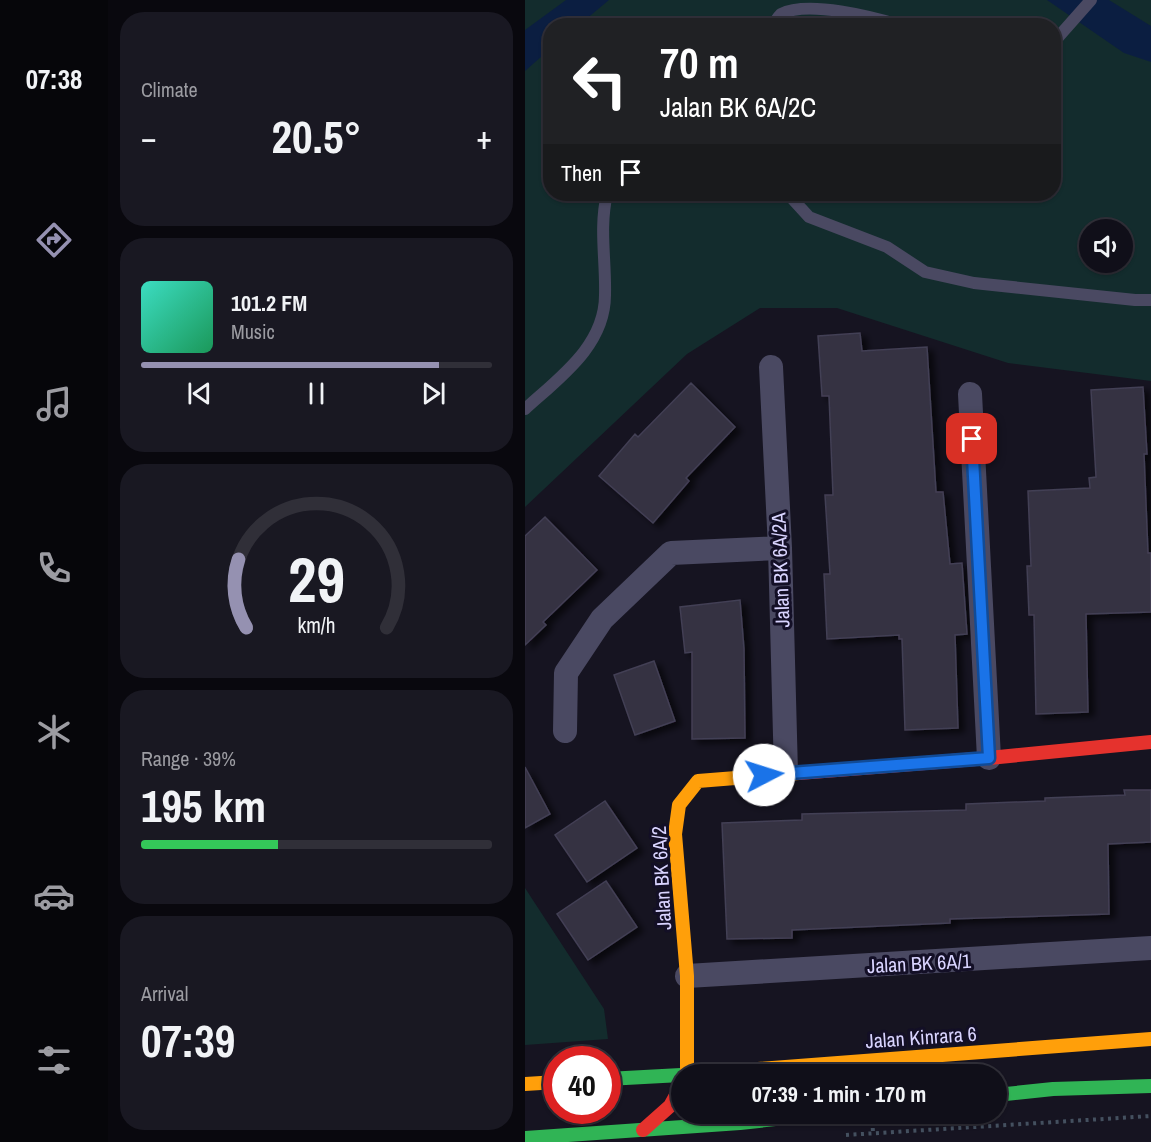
<!DOCTYPE html>
<html lang="en">
<head>
<meta charset="utf-8">
<style>
	body { margin:0; font-family:"Archivo Narrow",sans-serif; background:#191822; color:#f1f3f6; height:100vh; display:flex; flex-direction:column; font-size:22px; white-space:nowrap }
	* { box-sizing:border-box; margin:0 }
	p { font-size:20px; color:#9c9ca2 }
	.icon { flex:none; width:33px; height:33px; fill:none; stroke:currentColor; stroke-width:2; stroke-linecap:round; stroke-linejoin:round }
	.map { position:relative; flex:1; overflow:hidden }
	.side { display:flex; flex-direction:column; gap:12px; padding:12px; background:#09080e; width:417px }
	.side>* { flex:none }
	.top-card { position:absolute; left:18px; top:18px; width:518px; height:183px; border-radius:24px; box-shadow:0 2px 4px #0004,0 0 0 2px #302f38; background:#202124; color:#fff; overflow:hidden }
	.tools { position:absolute; left:554px; top:219px; display:grid; gap:12px }
	.tools a { display:grid; place-items:center; width:54px; height:54px; border-radius:50%; background:#100f19; box-shadow:0 2px 4px #0004,0 0 0 2px #302f38; font-size:30px }
	.speed { position:absolute; left:18px; top:1046px; display:flex; gap:12px; font-size:30px; font-weight:700; text-align:center }
	.speed>* { display:grid; place-content:center; width:78px; height:78px; border-radius:50%; background:#100f19; box-shadow:0 2px 4px #0004,0 0 0 2px #302f38; line-height:1 }
	.speed .limit { border:9px solid #d22; background:#fff; color:#111 }
	.pin { position:absolute; display:grid; place-items:center; width:51px; height:51px; color:#fff; margin:-26px; border-radius:12px; box-shadow:0 3px 9px #0006 }
	.me { position:absolute; width:66px; margin:-33px; rotate:85deg; stroke-linejoin:round; filter:drop-shadow(0 0 4px #0008) }
	.turn { display:flex; align-items:center; gap:21px; height:126px; padding:0 18px; font-size:27px }
	.turn .icon { width:78px; height:78px; stroke-width:2.5 }
	.turn b { display:block; font-size:42px; line-height:51px }
	.then { display:flex; align-items:center; height:57px; padding:0 18px; background:#0003; gap:12px; font-size:22px }
	.big { font-size:45px; font-weight:800; line-height:1.1 }
	.side .tile { flex:1; display:flex; flex-direction:column; justify-content:center; gap:9px; min-width:0; padding:0 21px; border-radius:24px; background:#191822 }
	.side .dial { align-items:center; gap:0 }
	.dial svg { height:156px; overflow:visible; fill:none; stroke:#302f38; stroke-width:7; stroke-linecap:round; text-anchor:middle }
	.dial text { fill:#f1f3f6; stroke:none }
	.song { display:flex; align-items:center; gap:18px }
	.cover { width:72px; height:72px; border-radius:9px; background:linear-gradient(135deg,hsl(170 70% 55%),hsl(150 70% 35%)) }
	.played { height:6px; border-radius:3px; background:linear-gradient(90deg,#9591b1 85%,#302f38 85%) }
	.keys { display:flex; justify-content:space-around; direction:ltr }
	.heat { display:flex; justify-content:space-between; align-items:center; font-size:33px; direction:ltr }
	.charge { height:9px; border-radius:4px; background:linear-gradient(90deg,#34c759 39%,#302f38 0) }
	.trip { position:absolute; left:146px; top:1064px; width:336px; height:60px; border-radius:30px; background:#100f19; box-shadow:0 2px 4px #0004,0 0 0 2px #302f38; font-weight:800; line-height:60px; text-align:center }
	main { display:flex; flex:1; min-height:0 }
	.tabs { display:flex; flex-direction:column; width:108px; justify-content:space-around; align-items:center; background:#06060a; color:#9c9ca2 }
	.tabs .icon { width:42px; height:42px }
	.tabs .selected { color:#9591b1 }
	.tabs b { font-size:27px; color:#f1f3f6 }
	.map>svg:first-child { display:block }
	.green { fill:#132c2d; fill-rule:evenodd }
	.water { fill:#0b1e41 }
	.building { fill:#343243; stroke:#433f54; stroke-width:1.5; filter:url(#shadow) }
	.lines { fill:none; stroke-linecap:round; stroke-linejoin:round }
	.path { stroke:#44505f; stroke-width:4; stroke-dasharray:3 4.5; stroke-linecap:butt }
	.lane { stroke:#4a4962; stroke-width:12 }
	.street { stroke:#4a4962; stroke-width:24 }
	.fast { stroke:#30b455; stroke-width:14 }
	.slow { stroke:#ff9f0a; stroke-width:14 }
	.jam { stroke:#e5322d; stroke-width:14 }
	.route-casing { stroke:#114b97; stroke-width:15 }
	.route { stroke:#1a73e8; stroke-width:10 }
	.labels { text-anchor:middle; dominant-baseline:central; stroke-width:6; stroke-linejoin:round; paint-order:stroke }
	.street-label { font-size:20px; fill:#d9d4ff; stroke:#130f26 }
</style>
</head>
<body>
<main>
<nav class="tabs">
<b>07:38</b>
<svg class="icon selected" aria-label="directions" viewBox="0 0 24 24"><path d="M12 3l9 9-9 9-9-9zM9 14v-3h6M13 9l2 2-2 2"/></svg>
<svg class="icon" aria-label="music" viewBox="0 0 24 24"><path d="M9 18V5l10-2v13"/><circle cx="6" cy="18" r="3"/><circle cx="16" cy="16" r="3"/></svg>
<svg class="icon" aria-label="phone" viewBox="0 0 24 24"><path d="M5 4h4l2 5-3 2q2 4 5 5l2-3 5 2v4C11 20 4 13 5 4z"/></svg>
<svg class="icon" aria-label="climate" viewBox="0 0 24 24"><path d="M12 3v18M4 7l16 10M4 17L20 7"/></svg>
<svg class="icon" aria-label="car" viewBox="0 0 24 24"><path d="M5 17H2v-5l4-1 3-4h7l3 4 3 1v5h-3M9 17h6M6 11h13"/><circle cx="7" cy="17" r="2"/><circle cx="17" cy="17" r="2"/></svg>
<svg class="icon" aria-label="filters" viewBox="0 0 24 24"><path d="M4 7h16M4 17h16"/><circle cx="9" cy="7" r="2"/><circle cx="15" cy="17" r="2"/></svg>
</nav>
<section class="side">
<div class="tile"><p>Climate</p>
<div class="heat"><a>−</a><b class="big">20.5°</b><a>+</a></div>
</div>
<div class="tile">
<div class="song"><i class="cover"></i><div><b>101.2 FM</b><p>Music</p></div></div>
<div class="played"></div>
<div class="keys"><svg class="icon" aria-label="previous" viewBox="0 0 24 24"><path d="M18 5L8 12l10 7zM5 5v14"/></svg><svg class="icon" aria-label="pause" viewBox="0 0 24 24"><path d="M8 5v14M16 5v14"/></svg><svg class="icon" aria-label="next" viewBox="0 0 24 24"><path d="M6 5l10 7-10 7zM19 5v14"/></svg></div>
</div>
<div class="tile dial"><svg viewBox="0 0 100 80">
<path d="M14 69A42 42 0 1 1 86 69"/>
<path d="M14 69A42 42 0 0 1 10 34" stroke="#9591b1"/>
<text x="50" y="56" font-size="32" font-weight="700">29</text>
<text x="50" y="72" font-size="11">km/h</text>
</svg></div>
<div class="tile"><p>Range · 39%</p><b class="big">195 km</b><div class="charge"></div></div>
<div class="tile"><p>Arrival</p><b class="big">07:39</b></div>
</section>
<div class="map">
<svg width="626" height="1142" viewBox="0 0 626 1142">
	<defs>
		<filter id="shadow"><feDropShadow dx="6" dy="4" stdDeviation="3" flood-color="#0009"/></filter>
	</defs>
	<rect width="100%" height="100%" fill="#161421"/>
	<path class="green" d="M0,0H626V381L483,363L312,308H235L162,354L0,507ZM26,26H528V194H26ZM564,230H597V262H564Z
		M0,888L79,1009L83,1039L0,1045Z"/>
	<path class="water" d="M41,0H84L54,25L26,26L25,49L0,71V30Z
		M522,0H584L626,26V62L599,53Z"/>
	<path class="building" d="M335,333L337,351L402,347L411,492H418L425,564L437,563L442,634L430,635L433,728L380,730L377,639H374V635L302,639L299,574H305L300,495H308L304,396H297L293,336Z
		M166,383L210,427L161,478L164,481L128,523L74,476L110,434L113,437Z
		M618,387L622,454H619L623,553H626V612L561,614L563,712L511,714L509,615H504L502,566H506L503,491L565,488L564,478L571,477L566,390Z
		M20,517L72,570L18,622L21,625L0,645V536Z
		M215,600L219,649L220,738L167,739V652L160,653L155,607Z
		M129,661L150,721L110,735L89,675Z
		M0,767L25,814L0,828Z
		M599,790H626V842L583,844L584,914L425,919V923L267,930V938L202,939L197,823L277,820V814L441,810V804L520,801V798L600,795Z
		M80,801L112,848L62,882L30,835Z
		M81,881L112,927L63,960L32,914Z"/>
	<g class="lines">
		<path class="path" d="M40,1055L71,1053
			M347,1113L348,1133
			M321,1135L626,1116"/>
		<path class="lane" d="M247,26C250,22 253,17 256,14C283,0 348,17 378,26
			M528,43L566,0
			M263,194L284,217L362,247L400,272L449,283L610,300H626
			M0,409C34,378 80,346 80,295C81,260 74,228 82,194"/>
		<path class="street" d="M246,367L255,548L261,773
			M445,394L464,758
			M40,731L41,673L77,619L146,553L255,548
			M162,976L626,948"/>
		<path class="fast" d="M82,1079L156,1075
			M471,1095L528,1089L626,1086
			M0,1138L215,1123L306,1113"/>
		<path class="slow" d="M162,1074V976L150,834L154,805L173,781L274,773
			M169,1074L626,1039
			M0,1084L32,1082"/>
		<path class="jam" d="M274,773L464,758L626,742
			M118,1130L145,1106L156,1086"/>
	</g>
	<g class="lines">
		<g class="route-casing">
			<path id="route" d="M239,775L464,758L447,439"/>
		</g>
		<use href="#route" class="route"/>
	</g>
	<g class="labels">
		<g class="street-label">
			<text transform="translate(255 570) rotate(-92)">Jalan BK 6A/2A</text>
			<text transform="translate(136 878) rotate(-93)">Jalan BK 6A/2</text>
			<text transform="translate(394 963) rotate(-3)">Jalan BK 6A/1</text>
			<text transform="translate(396 1037) rotate(-4)">Jalan Kinrara 6</text>
		</g>
	</g>
</svg>
<div class="tools">
<a><svg class="icon" aria-label="sound" viewBox="0 0 24 24"><path d="M4 9h4l5-4v14l-5-4H4zM17 9q2 3 0 6"/></svg></a>
</div>
<div class="speed"><div class="limit">40</div></div>
<div class="pin" style="left:447px;top:439px;background:#d93025"><svg class="icon" aria-label="arrive" viewBox="0 0 24 24"><path d="M6 21V4h12l-3 4 3 4H6"/></svg></div>
<svg class="me" style="left:239px;top:775px" viewBox="-20 -20 40 40"><circle r="19" fill="#fff"/><path d="M0-13L10 11 0 6-10 11z" fill="#1a73e8"/></svg>
<div class="trip">07:39 · 1 min · 170 m</div>
<div class="top-card">
<div class="turn"><svg class="icon" aria-label="left" viewBox="0 0 24 24"><path d="M17 20v-9H6M10 6l-5 5 5 5"/></svg><div><b>70 m</b>Jalan BK 6A/2C</div></div>
<div class="then">Then<svg class="icon" aria-label="arrive" viewBox="0 0 24 24"><path d="M6 21V4h12l-3 4 3 4H6"/></svg></div>
</div>
</div>
</main>
</body>
</html>
